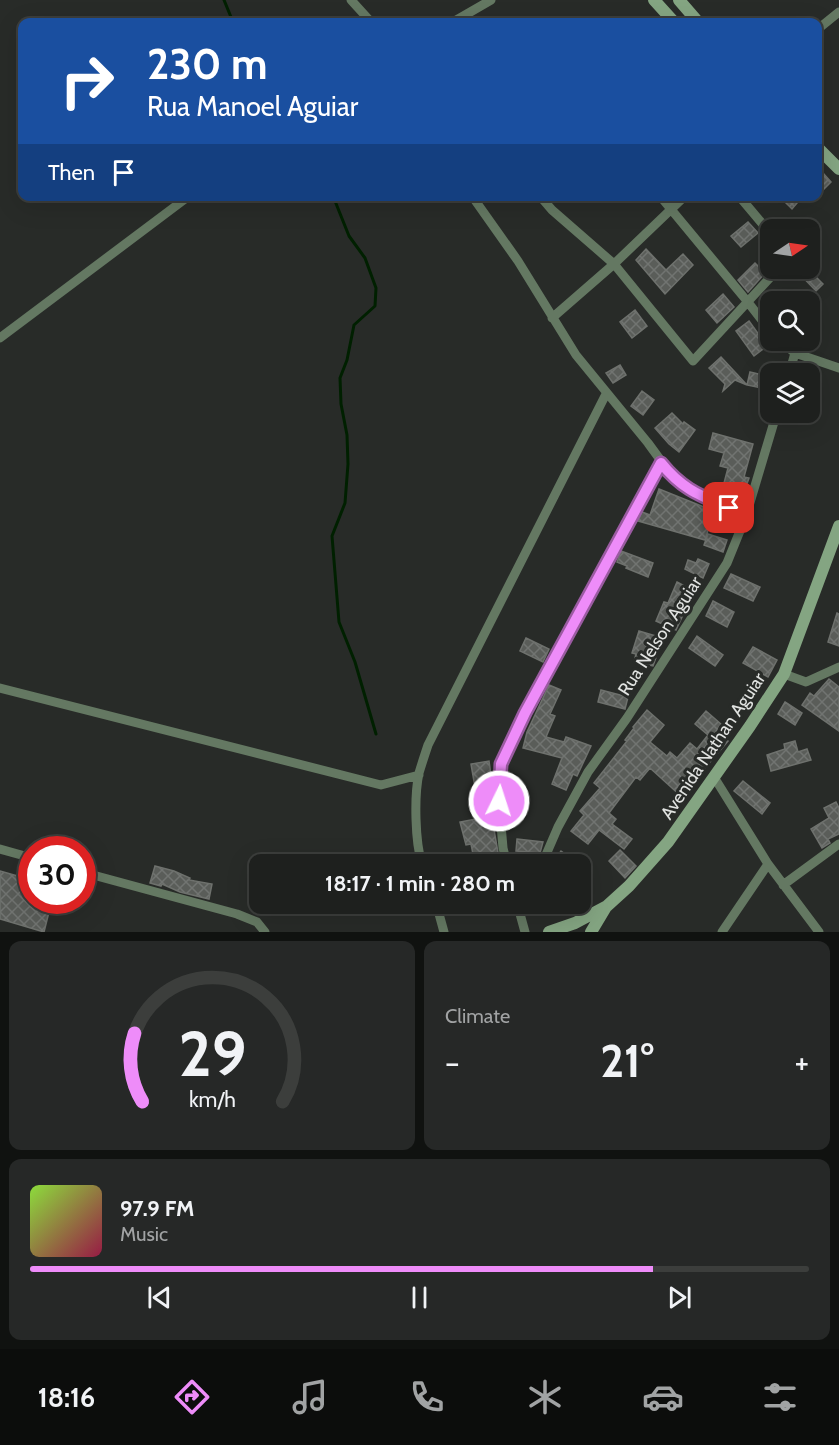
<!DOCTYPE html>
<html lang="en">
<head>
<meta charset="utf-8">
<style>
	body { margin:0; font-family:Cabin,sans-serif; background:#262827; color:#f1f3f6; height:100vh; display:flex; flex-direction:column; font-size:22px; white-space:nowrap }
	* { box-sizing:border-box; margin:0 }
	p { font-size:20px; color:#a1a3a4 }
	.icon { flex:none; width:33px; height:33px; fill:none; stroke:currentColor; stroke-width:2; stroke-linecap:round; stroke-linejoin:round }
	.map { position:relative; height:932px; overflow:hidden }
	.side { display:flex; flex-direction:column; gap:9px; padding:9px; background:#101210; flex:1 }
	.side>* { flex:none }
	.guide { position:absolute; left:18px; top:18px; width:804px; height:183px; border-radius:12px; box-shadow:0 6px 24px #0002,0 0 0 2px #3c3e3c; background:#1a4fa0; color:#fff; overflow:hidden }
	.needle { width:39px; rotate:77deg }
	.tools { position:absolute; left:760px; top:219px; display:grid; gap:12px }
	.tools a { display:grid; place-items:center; width:60px; height:60px; border-radius:12px; background:#1e201e; box-shadow:0 6px 24px #0002,0 0 0 2px #3c3e3c; font-size:30px }
	.speed { position:absolute; left:18px; top:836px; display:flex; gap:12px; font-size:30px; font-weight:700; text-align:center }
	.speed>* { display:grid; place-content:center; width:78px; height:78px; border-radius:50%; background:#1e201e; box-shadow:0 6px 24px #0002,0 0 0 2px #3c3e3c; line-height:1 }
	.speed .limit { border:9px solid #d22; background:#fff; color:#111 }
	.pin { position:absolute; display:grid; place-items:center; width:51px; height:51px; color:#fff; margin:-26px; border-radius:12px; box-shadow:0 3px 9px #0006 }
	.me { position:absolute; width:66px; margin:-33px; rotate:4deg; stroke-linejoin:round; filter:drop-shadow(0 0 4px #0008) }
	.turn { display:flex; align-items:center; gap:21px; height:126px; padding:0 30px; font-size:27px }
	.turn .icon { width:78px; height:78px; stroke-width:2.5 }
	.turn b { display:block; font-size:42px; line-height:51px }
	.then { display:flex; align-items:center; height:57px; padding:0 30px; background:#0003; gap:12px; font-size:22px }
	.big { font-size:45px; font-weight:800; line-height:1.1 }
	.side .widget { flex:1; display:flex; flex-direction:column; justify-content:center; gap:9px; min-width:0; padding:0 21px; border-radius:12px; background:#262827 }
	.side .dial { align-items:center; gap:0 }
	.dial svg { height:156px; overflow:visible; fill:none; stroke:#3c3e3c; stroke-width:7; stroke-linecap:round; text-anchor:middle }
	.dial text { fill:#f1f3f6; stroke:none }
	.song { display:flex; align-items:center; gap:18px }
	.cover { width:72px; height:72px; border-radius:9px; background:linear-gradient(135deg,hsl(90 70% 55%),hsl(340 70% 35%)) }
	.played { height:6px; border-radius:3px; background:linear-gradient(90deg,#ee8cf9 80%,#3c3e3c 80%) }
	.keys { display:flex; justify-content:space-around; direction:ltr }
	.heat { display:flex; justify-content:space-between; align-items:center; font-size:33px; direction:ltr }
	.side .tiles { flex:1; display:grid; gap:9px; grid-template-columns:1fr 1fr }
	.widget:last-child { grid-column:span 2 }
	.trip { position:absolute; left:249px; top:854px; width:342px; height:60px; border-radius:12px; background:#1e201e; box-shadow:0 6px 24px #0002,0 0 0 2px #3c3e3c; font-weight:800; line-height:60px; text-align:center }
	.dock { display:flex; height:96px; justify-content:space-around; align-items:center; background:#0c0d0c; color:#a1a3a4 }
	.dock .icon { width:42px; height:42px }
	.dock .on { color:#ee8cf9 }
	.dock b { font-size:27px; color:#f1f3f6 }
	.map>svg:first-child { display:block }
	.lines { fill:none; stroke-linecap:round; stroke-linejoin:round }
	.stream { stroke:#002000; stroke-width:3 }
	.building { fill:url(#building-cross-hatch); stroke:#6e716d; stroke-width:1.5 }
	.street { stroke:#647862; stroke-width:9 }
	.secondary { stroke:#84a582; stroke-width:12 }
	.route-casing { stroke:#9b5ba2; stroke-width:15 }
	.route { stroke:#ee8cf9; stroke-width:10 }
	.labels { text-anchor:middle; dominant-baseline:central; stroke-width:6; stroke-linejoin:round; paint-order:stroke }
	.street-label { font-size:18px; fill:#e1e3e1; stroke:#282b28 }
</style>
</head>
<body>
<div class="map">
<svg width="839" height="932" viewBox="0 0 839 932">
	<defs>
		<pattern id="building-cross-hatch" width="8" height="8" patternUnits="userSpaceOnUse" patternTransform="scale(1.5)"><rect width="8" height="8" fill="#5a5d59"/><path d="M0 0l8 8M0 8l8-8" fill="none" stroke="#717471"/></pattern>
	</defs>
	<rect width="100%" height="100%" fill="#282b28"/>
	<g class="lines">
		<path class="stream" d="M224,0L233,22
			M333,196L349,236L365,258L376,288L375,306L354,325L347,360L340,378L341,404L347,435L348,464L345,503L332,536L339,622L355,662L376,734"/>
	</g>
	<path class="building" d="M823,173L831,182L818,195V178Z
		M779,196H803L792,209Z
		M748,222L758,233L741,247L731,236Z
		M646,249L666,270L683,254L693,265L665,294L636,260Z
		M755,263L765,273L748,292L738,280Z
		M794,268H807L823,284L816,291Z
		M723,294L734,307L717,323L706,310Z
		M635,310L647,326L632,338L620,322Z
		M749,321L767,346L754,356L736,331Z
		M721,357L747,385L735,380L723,391L725,384L709,368Z
		M620,365L626,375L613,383L606,373Z
		M750,372L771,377V390L747,385Z
		M642,391L654,400L643,415L631,406Z
		M672,413L683,424L684,422L695,430L679,452L669,444L655,428Z
		M713,433L753,444L744,477L749,478L739,506L722,499L727,484L724,483L728,468L720,466L724,453L709,449Z
		M659,489L714,511L705,540L638,521L642,512L650,515Z
		M708,534L727,540L723,552L704,545Z
		M621,551L653,563L648,577L626,568L627,566L617,562Z
		M698,559L709,564L703,578L685,569L688,560L696,563Z
		M731,574L760,587L753,601L724,588Z
		M677,582L694,591L676,630L656,621L664,602L668,603Z
		M713,601L734,612L727,627L706,616Z
		M837,613L839,614V646L828,642Z
		M639,631L656,636L652,650L658,652L653,666L634,662L636,654L632,653Z
		M697,636L723,655L715,666L689,648Z
		M526,638L549,649L543,662L520,651Z
		M753,647L777,660L768,677L743,663Z
		M829,679L839,687V731L802,705L810,693L814,696Z
		M549,685L561,690L550,714L555,716L546,737L564,742L566,737L591,746L577,776L573,774L566,790L552,784L562,758L523,748L527,732Z
		M601,690L628,697L625,709L598,702Z
		M785,702L802,713L795,725L778,714Z
		M647,710L664,725L650,742L667,756L670,752L677,758L690,743L697,749L708,735L695,724L706,711L721,724L716,731L728,741L689,787L691,788L683,798L650,768L640,780L636,777L609,813L616,819L612,824L632,839L624,849L599,830L588,844L571,831L584,815L580,811L600,788L594,783L627,741L625,740L634,728L633,727Z
		M795,741L798,752L807,749L811,760L771,771L767,755L785,749L784,744Z
		M489,761L491,775H487L492,800L489,801L500,864H475L471,844L466,845L460,822L476,819L471,793H476L471,764Z
		M743,781L770,803L762,814L734,791Z
		M836,802L839,808V834L828,839L830,843L822,848L811,829L829,818L824,808Z
		M517,839L543,842L540,853L516,851Z
		M620,850L636,866L625,878L609,861Z
		M561,851L579,864H552Z
		M155,866L174,871L190,878L189,880L212,884L209,899L180,892L162,884L161,886L150,883Z
		M0,871L32,880V900H52L44,932L0,919Z"/>
	<g class="lines">
		<path class="street" d="M351,0L371,22
			M453,22L491,0
			M818,29L839,12
			M472,196L518,261L576,355L648,443L675,480L695,494L746,516
			M540,196L552,210L614,264L693,361L779,268
			M660,196L747,301L771,332
			M739,196L771,234
			M552,318L614,264L685,196
			M0,338L189,196
			M779,340L795,353L839,368
			M789,374L795,353
			M784,674L806,682L839,667
			M0,688L381,785L419,775
			M714,777L768,864L819,932
			M0,849L32,858
			M422,864C415,842 414,796 419,773C422,763 425,754 428,745L606,394
			M507,864L503,848L499,802L501,764L525,713L661,463
			M542,864L558,827L588,772L627,718L727,563L746,516L777,412
			M82,872L237,914L257,922L265,932
			M783,885L839,844
			M436,903L444,932
			M517,903L525,932
			M722,932L768,864"/>
		<path class="secondary" d="M654,0L674,22
			M679,0L698,22
			M818,148L839,169
			M549,932L575,923L607,906L629,886L668,842L750,726L784,674L839,526
			M591,932L606,907"/>
	</g>
	<g class="lines">
		<g class="route-casing">
			<path id="route" d="M499,801L501,764L525,713L661,463C682,489 699,495 729,508"/>
		</g>
		<use href="#route" class="route"/>
	</g>
	<g class="labels">
		<g class="street-label">
			<text transform="translate(660 636) rotate(-57)">Rua Nelson Aguiar</text>
			<text transform="translate(713 746) rotate(-56)">Avenida Nathan Aguiar</text>
		</g>
	</g>
</svg>
<div class="tools">
<a><svg class="needle" viewBox="-14 -14 28 28"><path d="M0-13l5 13h-10z" fill="#e53935"/><path d="M0 13l5-13h-10z" fill="#a1a3a4"/></svg></a>
<a><svg class="icon" aria-label="search" viewBox="0 0 24 24"><circle cx="10" cy="10" r="6"/><path d="M15 15l6 6"/></svg></a>
<a><svg class="icon" aria-label="layers" viewBox="0 0 24 24"><path d="M12 4l9 5-9 5-9-5zM3 14l9 5 9-5"/></svg></a>
</div>
<div class="speed"><div class="limit">30</div></div>
<div class="pin" style="left:729px;top:508px;background:#d93025"><svg class="icon" aria-label="arrive" viewBox="0 0 24 24"><path d="M6 21V4h12l-3 4 3 4H6"/></svg></div>
<svg class="me" style="left:499px;top:801px" viewBox="-20 -20 40 40"><circle r="17" fill="#ee8cf9" stroke="#fff" stroke-width="3"/><path d="M0-11L8 9 0 5-8 9z" fill="#fff"/></svg>
<div class="trip">18:17 · 1 min · 280 m</div>
<div class="guide">
<div class="turn"><svg class="icon" aria-label="right" viewBox="0 0 24 24"><path d="M7 20v-9h11M14 6l5 5-5 5"/></svg><div><b>230 m</b>Rua Manoel Aguiar</div></div>
<div class="then">Then<svg class="icon" aria-label="arrive" viewBox="0 0 24 24"><path d="M6 21V4h12l-3 4 3 4H6"/></svg></div>
</div>
</div>
<section class="side">
<div class="tiles">
<div class="widget dial"><svg viewBox="0 0 100 80">
<path d="M14 69A42 42 0 1 1 86 69"/>
<path d="M14 69A42 42 0 0 1 10 34" stroke="#ee8cf9"/>
<text x="50" y="56" font-size="32" font-weight="700">29</text>
<text x="50" y="72" font-size="11">km/h</text>
</svg></div>
<div class="widget"><p>Climate</p>
<div class="heat"><a>−</a><b class="big">21°</b><a>+</a></div>
</div>
<div class="widget">
<div class="song"><i class="cover"></i><div><b>97.9 FM</b><p>Music</p></div></div>
<div class="played"></div>
<div class="keys"><svg class="icon" aria-label="previous" viewBox="0 0 24 24"><path d="M18 5L8 12l10 7zM5 5v14"/></svg><svg class="icon" aria-label="pause" viewBox="0 0 24 24"><path d="M8 5v14M16 5v14"/></svg><svg class="icon" aria-label="next" viewBox="0 0 24 24"><path d="M6 5l10 7-10 7zM19 5v14"/></svg></div>
</div>
</div>
</section>
<nav class="dock">
<b>18:16</b>
<svg class="icon on" aria-label="directions" viewBox="0 0 24 24"><path d="M12 3l9 9-9 9-9-9zM9 14v-3h6M13 9l2 2-2 2"/></svg>
<svg class="icon" aria-label="music" viewBox="0 0 24 24"><path d="M9 18V5l10-2v13"/><circle cx="6" cy="18" r="3"/><circle cx="16" cy="16" r="3"/></svg>
<svg class="icon" aria-label="phone" viewBox="0 0 24 24"><path d="M5 4h4l2 5-3 2q2 4 5 5l2-3 5 2v4C11 20 4 13 5 4z"/></svg>
<svg class="icon" aria-label="climate" viewBox="0 0 24 24"><path d="M12 3v18M4 7l16 10M4 17L20 7"/></svg>
<svg class="icon" aria-label="car" viewBox="0 0 24 24"><path d="M5 17H2v-5l4-1 3-4h7l3 4 3 1v5h-3M9 17h6M6 11h13"/><circle cx="7" cy="17" r="2"/><circle cx="17" cy="17" r="2"/></svg>
<svg class="icon" aria-label="filters" viewBox="0 0 24 24"><path d="M4 7h16M4 17h16"/><circle cx="9" cy="7" r="2"/><circle cx="15" cy="17" r="2"/></svg>
</nav>
</body>
</html>
